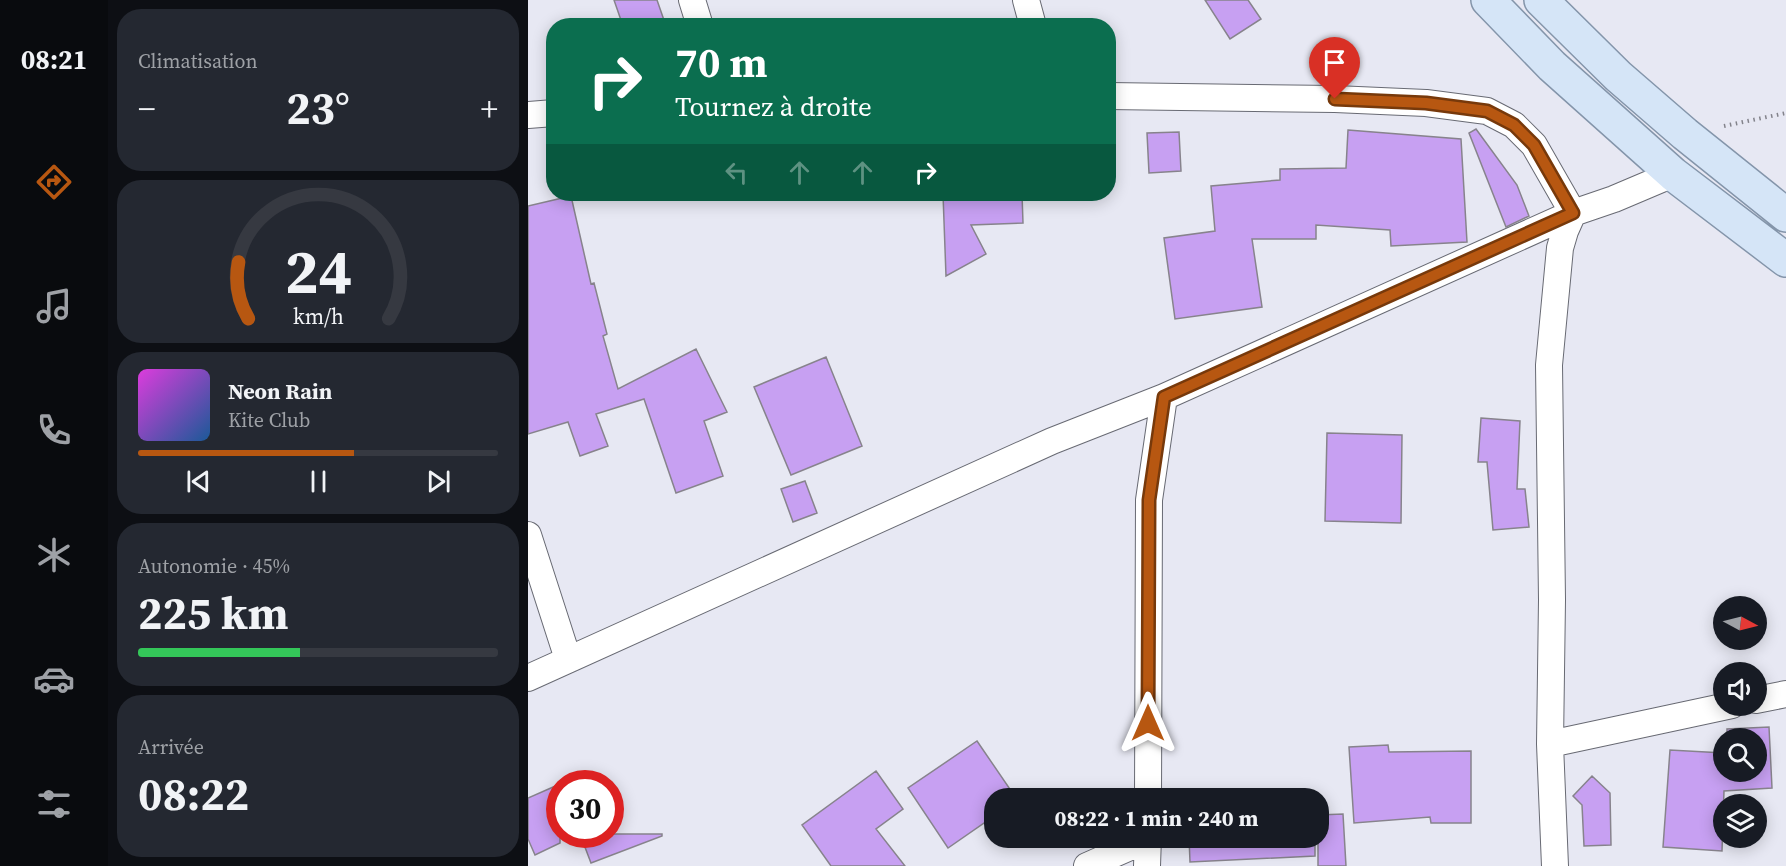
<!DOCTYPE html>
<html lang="fr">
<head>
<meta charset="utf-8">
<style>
	body { margin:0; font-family:"Source Serif 4",serif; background:#242831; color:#f1f3f6; height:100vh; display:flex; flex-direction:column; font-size:22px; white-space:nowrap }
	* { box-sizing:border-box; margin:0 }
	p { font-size:20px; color:#9ea1a6 }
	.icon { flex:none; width:33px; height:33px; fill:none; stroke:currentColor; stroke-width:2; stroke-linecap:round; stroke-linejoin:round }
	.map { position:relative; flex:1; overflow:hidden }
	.drawer { display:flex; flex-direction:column; gap:9px; padding:9px; background:#0d0f14; width:420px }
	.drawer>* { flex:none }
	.top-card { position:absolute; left:18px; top:18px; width:570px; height:183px; border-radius:24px; box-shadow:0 3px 15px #0003; background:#0b6e4f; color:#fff; overflow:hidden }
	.needle { width:39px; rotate:97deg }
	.controls { position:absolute; left:1185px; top:596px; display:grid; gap:12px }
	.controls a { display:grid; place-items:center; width:54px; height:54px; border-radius:50%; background:#171b24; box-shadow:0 3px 15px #0003; font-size:30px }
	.speed { position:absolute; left:18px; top:770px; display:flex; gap:12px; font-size:30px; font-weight:700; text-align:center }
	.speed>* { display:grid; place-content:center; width:78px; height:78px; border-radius:50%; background:#171b24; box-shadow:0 3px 15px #0003; line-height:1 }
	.speed .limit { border:9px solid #d22; background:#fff; color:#111 }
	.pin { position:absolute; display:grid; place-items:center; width:51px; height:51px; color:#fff; margin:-62px -26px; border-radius:50% 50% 50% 0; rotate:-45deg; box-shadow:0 0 6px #0007 }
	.pin .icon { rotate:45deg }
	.me { position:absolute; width:66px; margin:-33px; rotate:0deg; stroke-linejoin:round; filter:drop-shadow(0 0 4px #0008) }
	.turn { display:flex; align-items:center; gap:21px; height:126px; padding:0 30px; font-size:27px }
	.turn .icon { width:78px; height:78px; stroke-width:2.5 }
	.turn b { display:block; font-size:42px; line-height:51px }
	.lanes { display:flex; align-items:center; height:57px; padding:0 30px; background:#0003; justify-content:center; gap:30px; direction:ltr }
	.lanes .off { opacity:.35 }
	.big { font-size:45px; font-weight:700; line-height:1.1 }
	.drawer .widget { flex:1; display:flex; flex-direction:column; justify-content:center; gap:9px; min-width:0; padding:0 21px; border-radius:24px; background:#242831 }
	.drawer .dial { align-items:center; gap:0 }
	.dial svg { height:156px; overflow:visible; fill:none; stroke:#363941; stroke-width:7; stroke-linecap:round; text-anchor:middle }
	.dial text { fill:#f1f3f6; stroke:none }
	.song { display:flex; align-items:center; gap:18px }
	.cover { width:72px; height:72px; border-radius:9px; background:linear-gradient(135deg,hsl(300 70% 55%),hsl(210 70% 35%)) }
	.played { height:6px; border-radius:3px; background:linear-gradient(90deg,#b75711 60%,#363941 60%) }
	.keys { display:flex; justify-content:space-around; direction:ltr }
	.heat { display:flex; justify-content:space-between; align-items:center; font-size:33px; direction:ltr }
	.charge { height:9px; border-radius:4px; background:linear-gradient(90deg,#34c759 45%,#363941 0) }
	.trip { position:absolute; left:456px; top:788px; width:345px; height:60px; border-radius:24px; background:#171b24; box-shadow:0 3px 15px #0003; font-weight:700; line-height:60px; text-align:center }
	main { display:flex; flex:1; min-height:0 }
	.menu { display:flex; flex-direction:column; width:108px; justify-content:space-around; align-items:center; background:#090b0e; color:#9ea1a6 }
	.menu .icon { width:42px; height:42px }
	.menu .on { color:#b75711 }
	.menu b { font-size:27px; color:#f1f3f6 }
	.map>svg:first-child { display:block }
	.building { fill:#c7a0f2; stroke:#87838c; stroke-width:1.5 }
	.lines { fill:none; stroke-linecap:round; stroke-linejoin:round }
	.minor-casing { stroke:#686a73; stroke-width:28 }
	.primary-casing { stroke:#8495aa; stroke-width:36 }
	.path { stroke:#83838b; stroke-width:4; stroke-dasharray:1.5 4.5; stroke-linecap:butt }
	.minor { stroke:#fff; stroke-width:26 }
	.primary { stroke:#d5e5f7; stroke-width:33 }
	.route-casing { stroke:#77390b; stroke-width:15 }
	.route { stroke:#b75711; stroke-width:10 }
</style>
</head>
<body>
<main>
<nav class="menu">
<b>08:21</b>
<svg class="icon on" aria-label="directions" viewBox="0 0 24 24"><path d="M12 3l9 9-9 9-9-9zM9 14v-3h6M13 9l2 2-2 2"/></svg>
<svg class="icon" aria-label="music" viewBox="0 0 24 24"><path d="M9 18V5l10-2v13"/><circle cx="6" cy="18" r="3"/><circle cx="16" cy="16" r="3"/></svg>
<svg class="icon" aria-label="phone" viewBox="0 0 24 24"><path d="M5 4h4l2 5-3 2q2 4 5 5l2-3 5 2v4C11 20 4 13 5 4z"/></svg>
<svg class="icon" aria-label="climate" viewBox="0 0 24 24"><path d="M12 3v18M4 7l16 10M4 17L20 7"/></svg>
<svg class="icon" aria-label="car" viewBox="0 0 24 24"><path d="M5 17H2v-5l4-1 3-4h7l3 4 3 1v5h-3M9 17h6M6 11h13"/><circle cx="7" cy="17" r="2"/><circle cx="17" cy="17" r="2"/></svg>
<svg class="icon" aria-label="filters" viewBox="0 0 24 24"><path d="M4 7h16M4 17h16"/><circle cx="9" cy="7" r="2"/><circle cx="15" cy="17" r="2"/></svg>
</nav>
<section class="drawer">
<div class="widget"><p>Climatisation</p>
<div class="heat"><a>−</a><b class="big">23°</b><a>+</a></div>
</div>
<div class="widget dial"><svg viewBox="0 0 100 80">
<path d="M14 69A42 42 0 1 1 86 69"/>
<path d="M14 69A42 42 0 0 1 9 40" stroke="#b75711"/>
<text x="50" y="56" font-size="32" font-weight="700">24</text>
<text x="50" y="72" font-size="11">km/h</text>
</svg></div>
<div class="widget">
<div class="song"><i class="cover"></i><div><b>Neon Rain</b><p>Kite Club</p></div></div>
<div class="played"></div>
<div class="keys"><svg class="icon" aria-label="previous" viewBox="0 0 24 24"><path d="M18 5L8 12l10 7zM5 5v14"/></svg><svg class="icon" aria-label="pause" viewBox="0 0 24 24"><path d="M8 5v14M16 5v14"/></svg><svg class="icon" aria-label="next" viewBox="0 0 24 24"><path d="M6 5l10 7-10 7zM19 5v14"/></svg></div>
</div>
<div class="widget"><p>Autonomie · 45%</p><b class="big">225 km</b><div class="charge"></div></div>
<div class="widget"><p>Arrivée</p><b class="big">08:22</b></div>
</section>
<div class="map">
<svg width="1258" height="866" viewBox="0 0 1258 866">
	<rect width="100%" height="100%" fill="#e7e8f3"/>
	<path class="building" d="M86,0H129L138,26H95Z
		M677,0H720L733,19L702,39Z
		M948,129L989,185L1001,216L978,227L941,133Z
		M820,130L933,139L939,242L863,246L862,230L788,225V239H724L734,307L647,319L636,238L687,231L683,186L752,180V169L818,168Z
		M651,132L653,171L621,173L619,133Z
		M415,194H494L495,223L443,225L458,254L418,276Z
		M43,196L63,284L66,283L79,334L75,336L90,389L168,349L199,412L176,421L195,476L148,493L116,399L68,414L80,446L52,456L40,422L0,434V206Z
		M298,357L334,446L263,475L226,387Z
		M953,418L992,421L989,489H997L1001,527L965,530L959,462H950Z
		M799,433L874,435L873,523L797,521Z
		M277,481L289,513L265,522L253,489Z
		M1241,727L1244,788L1196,791L1194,851L1135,847L1142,750L1196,753V771H1228V738H1199V729Z
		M449,741L488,798H466V816L420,848L380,788Z
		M860,745L861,752L943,751V823H903L902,817L826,823L821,747Z
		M348,771L375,809L348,829L377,866H303L274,825Z
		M1064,776L1082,793L1083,845L1056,846L1054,805L1045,796Z
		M32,784V843L7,855L0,839V798Z
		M815,814L818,866H790V815Z
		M52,834H134V836L63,863Z
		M661,837H787V856L662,862Z"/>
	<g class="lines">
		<g class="minor-casing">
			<path id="minor" d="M164,0L172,26
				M498,0L505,26
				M580,96L807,99L898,103L959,111L986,125L1006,145L1045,213L1037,231L1032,248L1021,365L1024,600L1022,744L1027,866
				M0,115L26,113
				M0,535L40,659
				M0,678L524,441L636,397L1045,213L1086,199L1145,174
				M1228,700L1258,694
				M1022,744L1204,705
				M620,798L621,500L636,397
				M559,866L620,839
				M619,866L620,837"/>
		</g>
		<g class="primary-casing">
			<path id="primary" d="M960,0L1024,66L1145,174L1258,260
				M1013,0L1090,76L1157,134L1258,215"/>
		</g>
		<path class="path" d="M1196,126L1258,113"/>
		<use href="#minor" class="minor"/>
		<use href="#primary" class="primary"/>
	</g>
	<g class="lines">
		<g class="route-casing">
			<path id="route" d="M620,723L621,500L636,397L1045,213L1006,145L986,125L959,111L898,103L807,99"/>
		</g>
		<use href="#route" class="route"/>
	</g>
</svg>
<div class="controls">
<a><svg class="needle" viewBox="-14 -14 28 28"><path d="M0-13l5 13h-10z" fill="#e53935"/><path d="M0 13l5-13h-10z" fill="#9ea1a6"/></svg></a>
<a><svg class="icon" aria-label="sound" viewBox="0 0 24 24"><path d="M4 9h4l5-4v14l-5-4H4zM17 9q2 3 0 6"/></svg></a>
<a><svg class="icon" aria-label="search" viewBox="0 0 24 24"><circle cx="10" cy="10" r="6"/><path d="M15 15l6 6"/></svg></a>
<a><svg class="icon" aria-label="layers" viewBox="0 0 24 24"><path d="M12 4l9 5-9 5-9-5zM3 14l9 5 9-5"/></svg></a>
</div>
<div class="speed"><div class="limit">30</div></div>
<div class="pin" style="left:807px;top:99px;background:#d93025"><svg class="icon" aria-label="arrive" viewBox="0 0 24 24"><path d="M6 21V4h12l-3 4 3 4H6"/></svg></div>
<svg class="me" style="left:620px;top:723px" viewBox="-20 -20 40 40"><path d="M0-17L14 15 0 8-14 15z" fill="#b75711" stroke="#fff" stroke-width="4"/></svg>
<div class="trip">08:22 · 1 min · 240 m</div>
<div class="top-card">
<div class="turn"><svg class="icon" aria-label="right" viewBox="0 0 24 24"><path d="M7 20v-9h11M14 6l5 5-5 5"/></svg><div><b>70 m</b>Tournez à droite</div></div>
<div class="lanes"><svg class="icon off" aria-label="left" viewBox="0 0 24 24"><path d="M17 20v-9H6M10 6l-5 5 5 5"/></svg><svg class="icon off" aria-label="ahead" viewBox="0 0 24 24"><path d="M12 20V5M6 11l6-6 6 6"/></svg><svg class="icon off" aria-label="ahead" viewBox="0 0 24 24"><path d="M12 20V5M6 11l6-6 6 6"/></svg><svg class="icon" aria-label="right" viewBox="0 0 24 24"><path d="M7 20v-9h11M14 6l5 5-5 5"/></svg></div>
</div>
</div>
</main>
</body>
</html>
